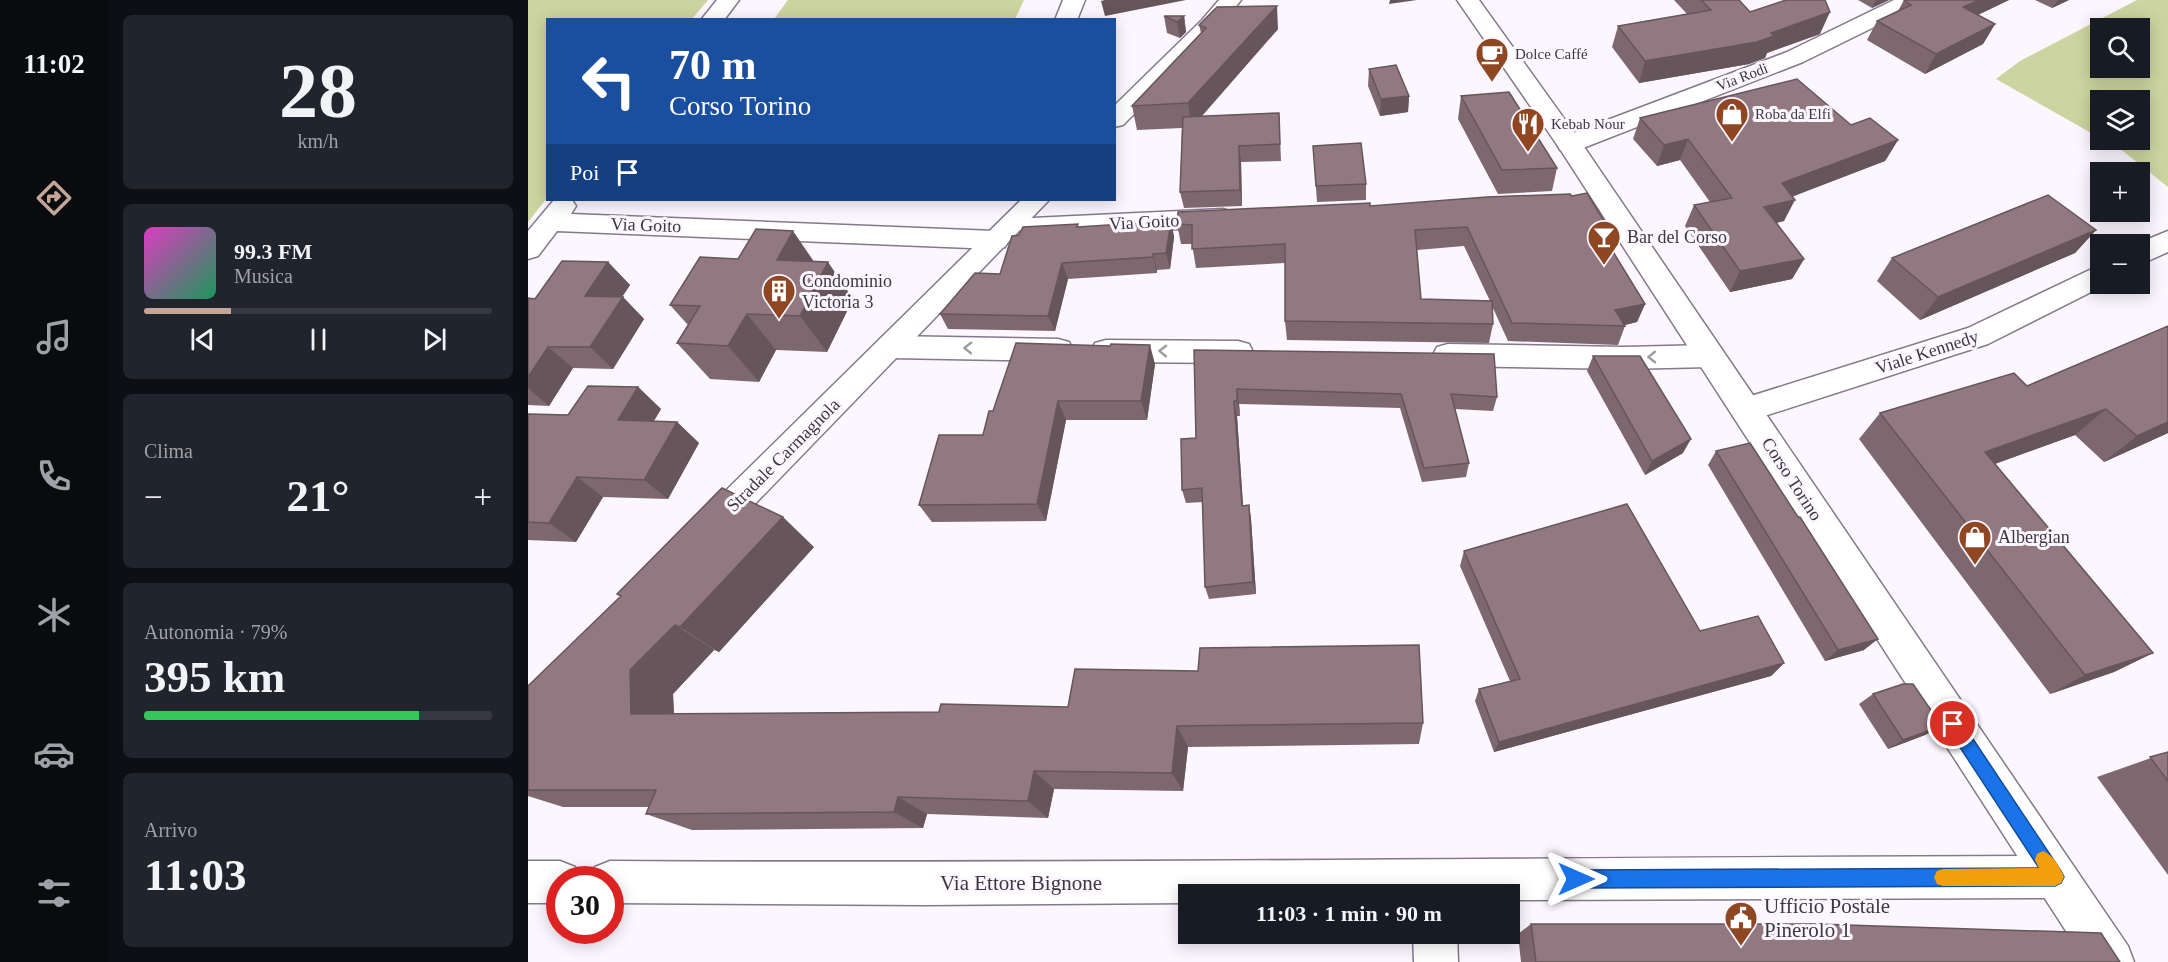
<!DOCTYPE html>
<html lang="it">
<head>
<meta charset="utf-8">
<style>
	body { margin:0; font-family:Georgia,serif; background:#20242c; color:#f1f3f6; height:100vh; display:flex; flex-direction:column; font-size:22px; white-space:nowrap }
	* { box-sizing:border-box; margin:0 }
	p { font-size:20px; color:#9ea1a6 }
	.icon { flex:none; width:33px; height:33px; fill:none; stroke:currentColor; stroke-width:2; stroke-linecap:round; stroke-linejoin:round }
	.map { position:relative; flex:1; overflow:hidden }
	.side { display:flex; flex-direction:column; gap:15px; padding:15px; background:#0d0f14; width:420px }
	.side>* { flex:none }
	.top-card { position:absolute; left:18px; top:18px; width:570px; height:183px; border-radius:0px; box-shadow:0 3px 15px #0003; background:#1a4fa0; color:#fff; overflow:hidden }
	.fabs { position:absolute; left:1562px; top:18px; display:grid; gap:12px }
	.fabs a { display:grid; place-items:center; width:60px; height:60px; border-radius:0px; background:#171b24; box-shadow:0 3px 15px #0003; font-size:30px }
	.speed { position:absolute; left:18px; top:866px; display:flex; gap:12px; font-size:30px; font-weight:700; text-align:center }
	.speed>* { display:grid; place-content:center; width:78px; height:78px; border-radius:50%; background:#171b24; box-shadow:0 3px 15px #0003; line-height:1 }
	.speed .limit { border:9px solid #d22; background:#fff; color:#111 }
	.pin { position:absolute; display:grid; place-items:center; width:51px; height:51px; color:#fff; margin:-26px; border:3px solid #fff; border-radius:50%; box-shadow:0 2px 6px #0007 }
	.me { position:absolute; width:66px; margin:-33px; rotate:90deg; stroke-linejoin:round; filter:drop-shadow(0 0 4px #0008) }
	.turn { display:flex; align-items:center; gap:21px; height:126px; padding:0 24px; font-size:27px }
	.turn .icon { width:78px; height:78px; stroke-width:2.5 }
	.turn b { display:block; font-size:42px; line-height:51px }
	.then { display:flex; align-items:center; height:57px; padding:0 24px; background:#0003; gap:12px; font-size:22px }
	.big { font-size:45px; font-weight:800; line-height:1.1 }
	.side .card { flex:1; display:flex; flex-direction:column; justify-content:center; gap:9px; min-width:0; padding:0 21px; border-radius:9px; background:#20242c }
	.side .dial { align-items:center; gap:0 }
	.dial b { font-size:78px; line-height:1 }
	.song { display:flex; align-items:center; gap:18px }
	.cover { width:72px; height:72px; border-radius:9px; background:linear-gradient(135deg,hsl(310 70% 55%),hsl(150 70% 35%)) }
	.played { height:6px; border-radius:3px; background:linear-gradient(90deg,#c4a597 25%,#363941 25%) }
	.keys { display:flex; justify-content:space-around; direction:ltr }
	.heat { display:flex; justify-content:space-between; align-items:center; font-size:33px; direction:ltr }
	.charge { height:9px; border-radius:4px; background:linear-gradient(90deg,#34c759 79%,#363941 0) }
	.trip { position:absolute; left:650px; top:884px; width:342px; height:60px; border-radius:0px; background:#171b24; box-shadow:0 3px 15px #0003; font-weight:800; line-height:60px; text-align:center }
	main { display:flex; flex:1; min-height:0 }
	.tabs { display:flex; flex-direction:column; width:108px; justify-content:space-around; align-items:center; background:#090b0e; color:#9ea1a6 }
	.tabs .icon { width:42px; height:42px }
	.tabs .on { color:#c4a597 }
	.tabs b { font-size:27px; color:#f1f3f6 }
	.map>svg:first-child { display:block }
	.green { fill:#ccd49f; fill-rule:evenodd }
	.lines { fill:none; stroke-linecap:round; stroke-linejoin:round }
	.minor-casing { stroke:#85788b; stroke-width:3 }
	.major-casing { stroke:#85788b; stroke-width:3 }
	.minor { fill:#fff; fill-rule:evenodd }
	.major { fill:#fff; fill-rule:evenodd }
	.wall { fill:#7e686f; fill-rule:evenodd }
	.shaded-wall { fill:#66555a }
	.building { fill:#927981; stroke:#66555a; stroke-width:1.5 }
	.oneway { stroke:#9e9ba0 }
	.route { fill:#1a73e8; stroke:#114b97; stroke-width:1.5 }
	.slow { fill:#f59e0b }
	.labels { text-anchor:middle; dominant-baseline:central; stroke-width:6; stroke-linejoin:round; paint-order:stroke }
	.far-poi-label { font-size:15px; fill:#3d3740; stroke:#fcf6ff; text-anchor:start }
	.far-street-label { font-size:15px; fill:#3d3740; stroke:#fcf6ff }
	.street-label { font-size:18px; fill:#3d3740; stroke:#fcf6ff }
	.poi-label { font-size:18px; fill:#3d3740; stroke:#fcf6ff; text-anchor:start }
	.near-street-label { font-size:21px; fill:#3d3740; stroke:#fcf6ff }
	.near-poi-label { font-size:21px; fill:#3d3740; stroke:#fcf6ff; text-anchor:start }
</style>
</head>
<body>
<main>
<nav class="tabs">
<b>11:02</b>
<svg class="icon on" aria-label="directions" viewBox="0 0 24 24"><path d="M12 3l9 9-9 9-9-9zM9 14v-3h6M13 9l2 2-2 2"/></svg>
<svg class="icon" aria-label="music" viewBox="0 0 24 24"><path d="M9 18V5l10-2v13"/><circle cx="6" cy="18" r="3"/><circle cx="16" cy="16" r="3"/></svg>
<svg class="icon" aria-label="phone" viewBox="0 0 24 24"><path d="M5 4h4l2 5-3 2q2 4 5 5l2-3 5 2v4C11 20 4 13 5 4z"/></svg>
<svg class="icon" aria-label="climate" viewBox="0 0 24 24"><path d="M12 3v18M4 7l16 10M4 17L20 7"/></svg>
<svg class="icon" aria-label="car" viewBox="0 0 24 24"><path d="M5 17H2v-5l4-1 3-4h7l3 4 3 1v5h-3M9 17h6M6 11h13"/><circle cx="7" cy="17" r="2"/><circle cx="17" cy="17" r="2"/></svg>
<svg class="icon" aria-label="filters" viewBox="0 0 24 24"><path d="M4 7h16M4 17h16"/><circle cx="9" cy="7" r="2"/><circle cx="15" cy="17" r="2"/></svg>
</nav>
<section class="side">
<div class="card dial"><b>28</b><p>km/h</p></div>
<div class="card">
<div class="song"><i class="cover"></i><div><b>99.3 FM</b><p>Musica</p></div></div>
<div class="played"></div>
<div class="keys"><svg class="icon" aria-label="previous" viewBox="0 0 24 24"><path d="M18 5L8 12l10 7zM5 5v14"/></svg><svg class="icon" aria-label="pause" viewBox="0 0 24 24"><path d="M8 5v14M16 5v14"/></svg><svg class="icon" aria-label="next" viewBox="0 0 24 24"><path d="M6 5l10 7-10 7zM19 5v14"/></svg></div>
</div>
<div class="card"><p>Clima</p>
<div class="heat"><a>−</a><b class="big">21°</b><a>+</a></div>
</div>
<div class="card"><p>Autonomia · 79%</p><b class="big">395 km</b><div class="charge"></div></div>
<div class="card"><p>Arrivo</p><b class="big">11:03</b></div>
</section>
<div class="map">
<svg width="1640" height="962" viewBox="0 0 1640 962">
	<rect width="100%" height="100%" fill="#fcf6ff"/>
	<path class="green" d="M0,0H180L164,19L20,20L19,198L0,222Z
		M260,0H496L487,19H246Z
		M1609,0H1640V187L1591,148L1574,140H1611V100H1572V138L1468,79L1492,61ZM1572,28H1611V68H1572Z"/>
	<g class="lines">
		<g class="minor-casing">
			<path id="minor" d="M189,0H211L196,20H173Z
				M535,0H557L549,20H527Z
				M1366,0H1394L1391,5L1275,62L1050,150L1041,152L1032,150L1029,144L1032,138L1259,52Z
				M26,200H44L48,206L43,214L467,231L477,233L481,240L477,247L467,249L29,231L10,256L0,259V231Z
				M695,209L704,212L708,218L704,224L695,227L504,236L494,234L491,227L494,220L504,218Z
				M1640,231V252L1611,265V244H1608Z
				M1572,265V284H1579L1460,344L1218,422L1207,419L1202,410L1207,401L1440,328Z
				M363,336L530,339L541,342L545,350L541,358L530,361L363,358L352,355L348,347L352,339Z
				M578,340L710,341L721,344L725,352L721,360L710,363L578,362L567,359L563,351L567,343Z
				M920,344L1096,347L1182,345L1193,348L1197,356L1193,364L1182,367L1096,369L920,366L909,363L905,355L909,347Z
				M1527,856L1542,862L1548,877L1542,892L1527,898L981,900V894H660V903L396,905L82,903V879H62L67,867L82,861C564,864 1045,857 1527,856Z
				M0,861H32L47,867L52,879H32V903H0Z
				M885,933H929L930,962H886Z"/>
		</g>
		<g class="major-casing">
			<path id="major" d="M691,0H713L690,30L595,125L586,127V106L674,20Z
				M929,0H951L1050,138L1600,946L1606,962H1558L1032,149Z
				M493,200H521L194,538L182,543L170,538L165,528L170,518Z"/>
		</g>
		<use href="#minor" class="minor"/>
		<use href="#major" class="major"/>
	</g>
	<path class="wall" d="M1146,0H1211L1222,12L1292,34L1239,53L1237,58L1221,64L1111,83L1084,47L1090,26L1159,14Z
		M1330,0H1361L1344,8Z
		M1376,0H1481L1450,15L1467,24L1455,44L1397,74L1339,40L1349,21L1370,11Z
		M1507,0H1541L1524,8Z
		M636,16H656L658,32L652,38L639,33Z
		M671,25L750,29L674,116L751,113L753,161L713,162L714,206L656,208L652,192L654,128L609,130L604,106L673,33Z
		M841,69L881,96L880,112L852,116L840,86Z
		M933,96L1029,168L1024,191L970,194L930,119Z
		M1112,118L1323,125L1370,140L1357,161L1264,196L1256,221L1248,223L1276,259L1264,279L1202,292L1157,226L1166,205L1182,202L1152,160L1129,166L1105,139Z
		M785,146L838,184V200L789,202Z
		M1044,196L1079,226L1076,237L1117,304L1109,322L1097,325V326L1090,345L980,341L964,306L965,324L961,343L759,340L757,321V263L668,268L664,244H653L649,224L842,206ZM936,246L962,301L893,299L889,250Z
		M643,221L646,237L642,269L629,270V273L540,279L527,331L420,329L412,314L551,227Z
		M1568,230L1547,253L1392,320L1349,281L1364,258Z
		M286,261L325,299L299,352L248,350L231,382L182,379L149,343L160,325L142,305Z
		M80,262L102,285L94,297H95L116,319L85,369L45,368L21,406L0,405V298L7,299Z
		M1640,326V433L1576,462L1547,435L1467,464L1625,653L1586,672L1522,694L1331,439L1352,413L1499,386Z
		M666,350L969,397L965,411L927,409L941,463L938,477L894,482L872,408L711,404L712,416H709L715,506L721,505L723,519L728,594L681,599L677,587L675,502L658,503L654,490L668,438Z
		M1065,356L1155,453L1117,475L1059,371Z
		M627,364L619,420H538L518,521L404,522L391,505L455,435L465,411Z
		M110,387L133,409L126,421L149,422L171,443L140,499L75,497L48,542L0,540V414L40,415Z
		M1188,451L1270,517L1336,650L1297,661L1180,465Z
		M286,547L191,652L186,650L145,694L146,714L895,723L891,744L660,747L655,791L526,789L520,818L399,814L395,828L164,830L118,814L121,807H35L0,796V685Z
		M936,551L1172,631L1256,663L1243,676L966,752L947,701L951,689L982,681L932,566Z
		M1345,694L1414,726L1397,735L1360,749L1331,704Z
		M1640,752V875L1569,777Z
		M1003,924L1592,962H993L990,934Z"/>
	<path class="shaded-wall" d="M577,0H658L577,16L573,1Z
		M862,0H889L861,4Z
		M1348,0H1361L1344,8Z
		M1451,0H1481L1424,27L1435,7Z
		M1530,0H1541L1524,8Z
		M749,6L750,29L664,127L660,103Z
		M1302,12L1292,34L1239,53L1237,58L1221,64L1111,83L1117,61L1243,33Z
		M656,16L658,32L652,38L649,22Z
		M1467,24L1455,44L1397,74L1408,54Z
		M881,96L880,112L852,116L853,99Z
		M1160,139L1152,160L1129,166L1136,145Z
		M1370,140L1357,161L1243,205L1254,183Z
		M711,146L713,162L714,206L712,190Z
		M1267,200L1256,221L1225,228L1236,207Z
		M643,221L646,237L642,269L638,253Z
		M1079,226L1073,245L1070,227Z
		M1568,230L1547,253L1392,320L1410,297Z
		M265,231L291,269L249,260Z
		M625,254L629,270V273L625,257Z
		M1276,259L1264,279L1202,292L1212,271Z
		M80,262L102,285L80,318L57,296Z
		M300,262L325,299L299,352L272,316Z
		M534,263L540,279L527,331L520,316Z
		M95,297L116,319L85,369L62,347Z
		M1117,304L1109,322L1092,326L1087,310Z
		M219,314L248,350L231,382L200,346Z
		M622,345L627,364L619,420L613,401Z
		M20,347L45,368L21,406L0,388V377Z
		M110,387L133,409L114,440L90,420Z
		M709,389L711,404L712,416L709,401Z
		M530,401L538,420L518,521L509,504Z
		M706,401L709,416L716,519L714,506Z
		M1578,409L1547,435L1430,477L1457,452Z
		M149,422L171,443L140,499L116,480Z
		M1640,422V433L1576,462L1609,436Z
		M1163,439L1155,453L1117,475L1124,461Z
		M49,477L75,497L48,542L21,523Z
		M721,505L723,519L728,594L725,582Z
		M255,517L286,547L191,652L152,627Z
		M147,625L186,650L145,694L147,736L103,714L102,670Z
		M1350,639L1336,650L1297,661L1310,650Z
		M1625,653L1586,672L1522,694L1557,675Z
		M1256,663L1243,676L966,752L971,742Z
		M649,726L660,747L655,791L644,773Z
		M1414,726L1397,735L1360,749L1375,740Z
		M506,771L526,789L520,818L500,801Z
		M370,797L399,814L395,828L366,812Z"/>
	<path class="building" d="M1173,0H1211L1222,12L1258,0H1297L1302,12L1243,33L1246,36L1229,42L1117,61L1090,26L1183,10Z
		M1376,0H1451L1435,7L1467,24L1408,54L1349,21L1383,5Z
		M749,6L660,103L604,106L678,28L671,25L689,7Z
		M636,16H656L649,22Z
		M868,65L881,96L853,99L841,69Z
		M1269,79L1323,125L1342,118L1370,140L1254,183L1267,200L1236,207L1276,259L1212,271L1166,205L1204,198L1160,139L1136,145L1112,118Z
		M981,92L1029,168L974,170L933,96Z
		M751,113L752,144L711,146L712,190L652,192L655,117Z
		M833,143L838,184L788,186L785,146Z
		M1059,193L1079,226L1070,227L1117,304L1087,310L1097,326L984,323L939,227L887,230L893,299L964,301L965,324L757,321V244L664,249V225L649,224L650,212L842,203V206L959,197L1042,194L1044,196Z
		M1520,195L1568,230L1410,297L1364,258Z
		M643,221L638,253L625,254V257L534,263L520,316L412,314L447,273L472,274L484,236L491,235L495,227L550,224L549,227Z
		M228,229L265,231L249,260L300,262L272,316L219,314L200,346L149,343L172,306L142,305L172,257L210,259Z
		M34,261L80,262L57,296L95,297L62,347H20L0,377V298L7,299Z
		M1640,326V422L1609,436L1578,409L1457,452L1625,653L1557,675L1352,413L1486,373L1499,386Z
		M488,343L582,346L583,344L622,345L613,401H530L509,504L391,505L411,435H455L461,411H465Z
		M666,350L966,354L969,397L923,394L941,463L896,468L873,394L709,389V401H706L714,506L721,505L725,582L677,587L674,488L654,490L653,439L668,438Z
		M1065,356H1112L1163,439L1124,461Z
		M60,386L110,387L90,420L149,422L116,480L49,477L21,523L0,522V414L40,415Z
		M1222,443L1270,517H1272L1350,639L1310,650L1188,451Z
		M194,488L255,517L152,627L147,625L102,670L103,714L411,712L413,704L540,707L547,669L670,671L672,648L891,645L895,723L649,726L644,773L506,771L500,801L370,797L366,812L118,814L128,790H0V686L93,596L89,594Z
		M1099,504L1172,631L1230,616L1256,663L971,742L951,689L992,679L936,551Z
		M1375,684H1385L1414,726L1375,740L1345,694Z
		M1640,752V781L1622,757Z
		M1003,924H1287L1573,933L1592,962H1008Z"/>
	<defs><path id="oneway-chevron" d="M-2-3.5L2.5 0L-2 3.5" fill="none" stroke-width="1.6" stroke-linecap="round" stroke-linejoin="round" transform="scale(1.5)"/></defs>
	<g class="oneway">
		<use href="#oneway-chevron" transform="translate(440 348) rotate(-179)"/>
		<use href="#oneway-chevron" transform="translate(635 351) rotate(-179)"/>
		<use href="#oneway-chevron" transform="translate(1124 357) rotate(179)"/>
	</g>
	<path class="route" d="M1425,716L1431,718L1533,871L1536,877L1533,883L1527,886L1048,888L1042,885L1040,879L1042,873L1048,870L1511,868L1420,729L1417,724L1420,718Z"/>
	<path class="slow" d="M1515,851C1525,855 1532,867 1536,877L1533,883L1527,886H1415L1409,884L1406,877L1409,871L1415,869L1511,868L1507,860L1509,854Z"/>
	<defs>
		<g id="cafe-pin" transform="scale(1.725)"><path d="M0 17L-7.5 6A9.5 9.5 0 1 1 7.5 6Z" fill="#8e4623" stroke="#fcf6ff"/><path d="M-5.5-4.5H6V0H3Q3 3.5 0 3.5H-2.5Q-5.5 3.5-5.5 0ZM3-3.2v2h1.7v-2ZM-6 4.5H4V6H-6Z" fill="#fff"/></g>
		<g id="shop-pin" transform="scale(1.725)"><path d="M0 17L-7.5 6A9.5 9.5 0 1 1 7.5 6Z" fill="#8e4623" stroke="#fcf6ff"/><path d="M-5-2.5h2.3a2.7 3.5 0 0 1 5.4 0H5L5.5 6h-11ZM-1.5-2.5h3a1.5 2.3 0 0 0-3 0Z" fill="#fff"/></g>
		<g id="restaurant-pin" transform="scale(1.725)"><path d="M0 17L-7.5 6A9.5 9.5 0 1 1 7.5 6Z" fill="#8e4623" stroke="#fcf6ff"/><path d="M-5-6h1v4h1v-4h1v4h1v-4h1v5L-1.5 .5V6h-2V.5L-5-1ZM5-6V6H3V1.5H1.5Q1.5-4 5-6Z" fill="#fff"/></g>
		<g id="bar-pin" transform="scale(1.725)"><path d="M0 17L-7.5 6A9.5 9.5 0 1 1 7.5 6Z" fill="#8e4623" stroke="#fcf6ff"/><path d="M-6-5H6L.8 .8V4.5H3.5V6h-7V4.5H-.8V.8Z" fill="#fff"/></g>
		<g id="building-pin" transform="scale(1.725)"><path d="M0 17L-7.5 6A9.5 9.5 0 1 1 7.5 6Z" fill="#8e4623" stroke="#fcf6ff"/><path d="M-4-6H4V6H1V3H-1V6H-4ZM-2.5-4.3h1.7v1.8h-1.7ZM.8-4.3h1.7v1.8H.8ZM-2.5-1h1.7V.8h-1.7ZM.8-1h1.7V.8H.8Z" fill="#fff"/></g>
		<g id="civic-pin" transform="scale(1.725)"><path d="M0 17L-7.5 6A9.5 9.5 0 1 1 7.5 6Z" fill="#8e4623" stroke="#fcf6ff"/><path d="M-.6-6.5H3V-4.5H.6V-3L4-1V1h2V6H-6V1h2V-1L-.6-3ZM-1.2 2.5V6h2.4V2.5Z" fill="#fff"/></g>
	</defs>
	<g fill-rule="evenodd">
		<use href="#cafe-pin" x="964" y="54"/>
		<use href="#shop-pin" x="1204" y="114"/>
		<use href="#restaurant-pin" x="1000" y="124"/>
		<use href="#bar-pin" x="1076" y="237"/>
		<use href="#building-pin" x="251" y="291"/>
		<use href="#shop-pin" x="1447" y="537"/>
		<use href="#civic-pin" x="1213" y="918"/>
	</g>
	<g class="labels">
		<g class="far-poi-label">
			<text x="987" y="54">Dolce Caffé</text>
			<text x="1227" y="114">Roba da Elfi</text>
			<text x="1023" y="124">Kebab Nour</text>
		</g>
		<g class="far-street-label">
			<text transform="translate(1214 77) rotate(-21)">Via Rodi</text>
		</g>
		<g class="street-label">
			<text transform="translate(616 222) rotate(-3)">Via Goito</text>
			<text transform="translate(118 225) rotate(2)">Via Goito</text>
			<text transform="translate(1399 352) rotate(-18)">Viale Kennedy</text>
			<text transform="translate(255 455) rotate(-45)">Stradale Carmagnola</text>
			<text transform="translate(1264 479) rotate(57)">Corso Torino</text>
		</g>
		<g class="poi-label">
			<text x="1099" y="237">Bar del Corso</text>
			<text x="274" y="281">Condominio<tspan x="274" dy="21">Victoria 3</tspan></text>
			<text x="1470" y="537">Albergian</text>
		</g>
		<g class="near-street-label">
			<text x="493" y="883">Via Ettore Bignone</text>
		</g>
		<g class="near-poi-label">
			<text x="1236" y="906">Ufficio Postale<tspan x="1236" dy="24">Pinerolo 1</tspan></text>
		</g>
	</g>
</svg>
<div class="fabs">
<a><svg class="icon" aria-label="search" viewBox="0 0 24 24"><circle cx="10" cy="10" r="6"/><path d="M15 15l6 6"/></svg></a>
<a><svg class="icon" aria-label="layers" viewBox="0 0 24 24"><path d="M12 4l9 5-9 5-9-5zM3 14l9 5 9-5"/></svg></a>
<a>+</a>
<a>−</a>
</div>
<div class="speed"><div class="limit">30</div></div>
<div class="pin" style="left:1425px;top:724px;background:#d93025"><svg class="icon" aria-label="arrive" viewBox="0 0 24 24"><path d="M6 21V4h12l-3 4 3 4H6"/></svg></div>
<svg class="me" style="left:1048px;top:879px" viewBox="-20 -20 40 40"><path d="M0-17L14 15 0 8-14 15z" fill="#1a73e8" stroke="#fff" stroke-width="4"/></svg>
<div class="trip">11:03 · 1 min · 90 m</div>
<div class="top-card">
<div class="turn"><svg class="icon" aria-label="left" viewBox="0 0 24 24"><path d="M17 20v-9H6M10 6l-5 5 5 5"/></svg><div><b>70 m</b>Corso Torino</div></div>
<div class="then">Poi<svg class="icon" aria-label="arrive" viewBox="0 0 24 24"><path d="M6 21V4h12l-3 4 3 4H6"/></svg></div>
</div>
</div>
</main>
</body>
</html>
